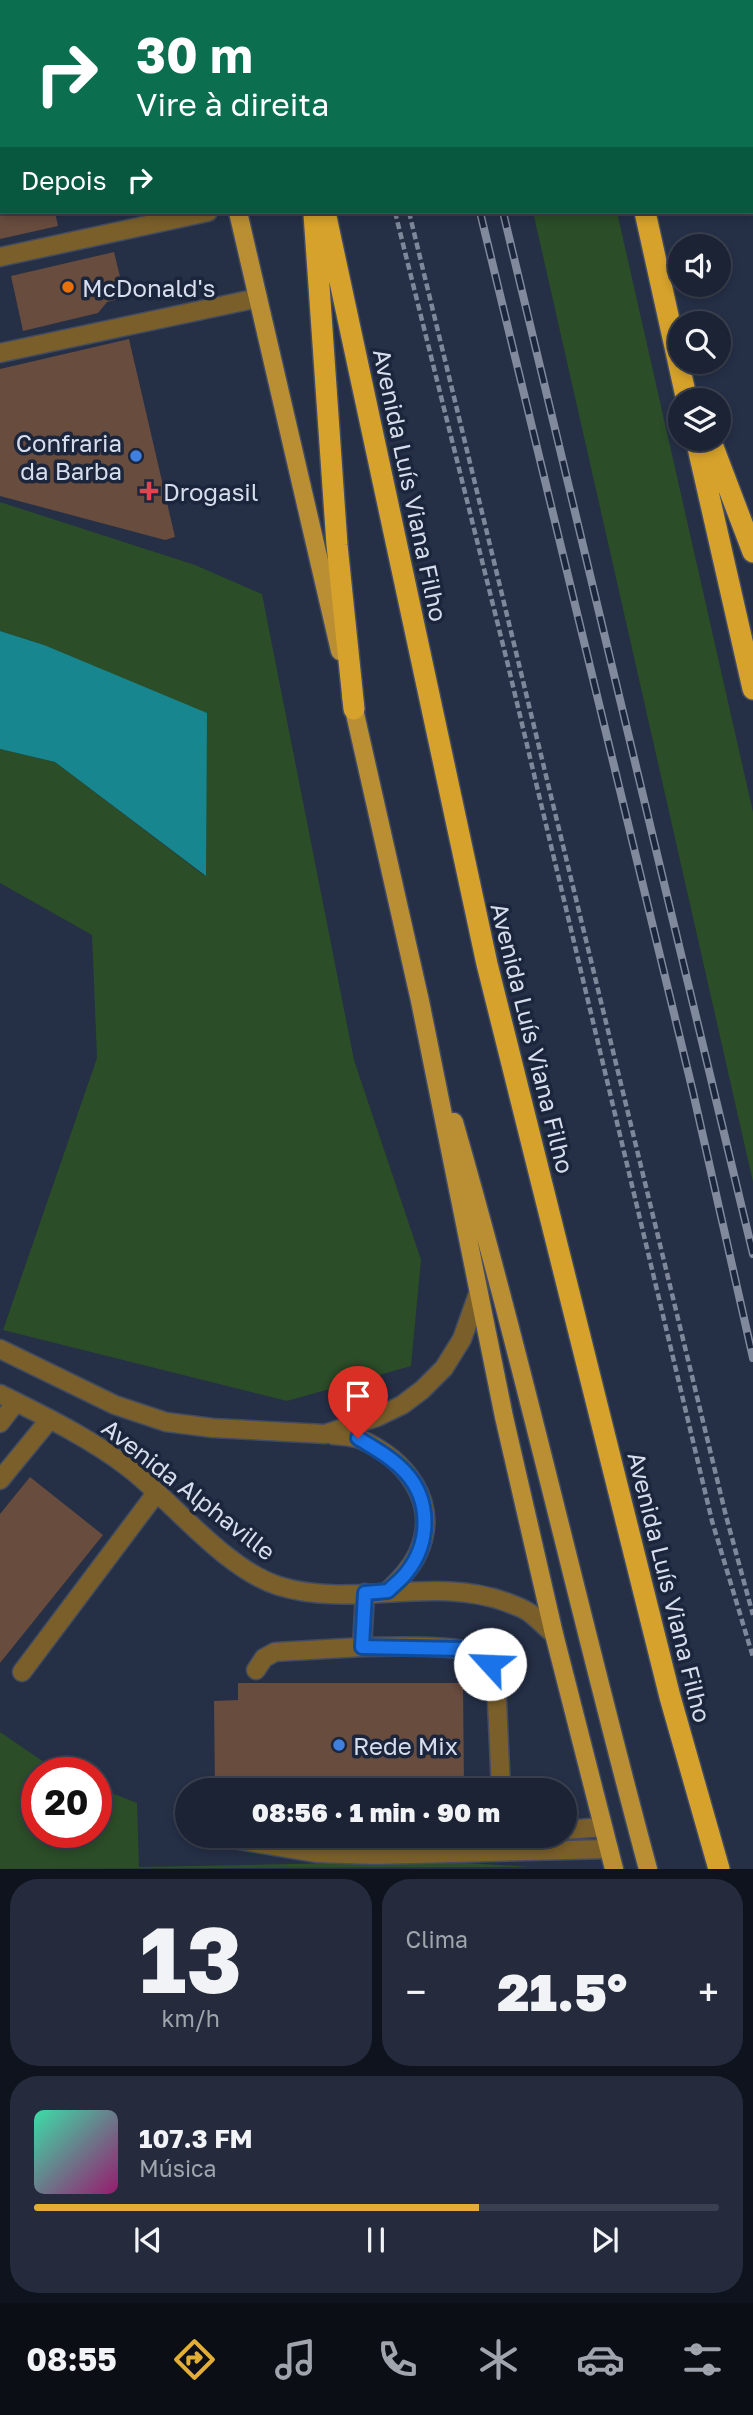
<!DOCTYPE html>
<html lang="pt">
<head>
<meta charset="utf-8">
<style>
	body { margin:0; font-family:"Golos Text",sans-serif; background:#252b3c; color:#f1f3f6; height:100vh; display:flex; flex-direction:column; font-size:26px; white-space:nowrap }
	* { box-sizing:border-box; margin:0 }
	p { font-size:23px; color:#a0a4ac }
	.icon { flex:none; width:38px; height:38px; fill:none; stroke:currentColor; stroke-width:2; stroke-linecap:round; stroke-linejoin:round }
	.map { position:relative; height:1869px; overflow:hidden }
	.details { display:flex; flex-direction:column; gap:10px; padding:10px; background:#0f131d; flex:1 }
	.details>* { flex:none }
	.top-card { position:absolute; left:0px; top:0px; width:754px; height:214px; box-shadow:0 4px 10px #0003,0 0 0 2px #3a404f; background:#0b6e4f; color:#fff; overflow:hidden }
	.buttons { position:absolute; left:668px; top:234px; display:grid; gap:14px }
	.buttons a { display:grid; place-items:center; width:63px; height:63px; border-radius:50%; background:#1c2334; box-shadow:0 4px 10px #0003,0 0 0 2px #3a404f; font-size:35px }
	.speed { position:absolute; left:21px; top:1757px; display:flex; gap:14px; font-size:35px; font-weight:700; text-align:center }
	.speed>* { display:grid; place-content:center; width:91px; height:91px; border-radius:50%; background:#1c2334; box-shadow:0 4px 10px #0003,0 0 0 2px #3a404f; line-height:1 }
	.speed .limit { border:10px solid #d22; background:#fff; color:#111 }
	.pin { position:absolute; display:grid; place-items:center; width:60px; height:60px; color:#fff; margin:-72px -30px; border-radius:50% 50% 50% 0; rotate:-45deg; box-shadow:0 0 7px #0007 }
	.pin .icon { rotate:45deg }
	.me { position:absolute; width:77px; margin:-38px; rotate:295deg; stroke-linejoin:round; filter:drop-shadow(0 0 5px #0008) }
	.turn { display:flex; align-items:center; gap:24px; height:147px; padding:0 21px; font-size:32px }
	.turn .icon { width:91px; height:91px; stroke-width:2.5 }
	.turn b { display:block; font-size:49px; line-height:60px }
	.then { display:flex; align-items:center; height:66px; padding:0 21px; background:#0003; gap:14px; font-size:26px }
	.big { font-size:52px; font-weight:800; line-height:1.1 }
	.details .tile { flex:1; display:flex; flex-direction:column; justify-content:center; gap:10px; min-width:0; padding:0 24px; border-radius:28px; background:#252b3c }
	.details .dial { align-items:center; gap:0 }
	.dial b { font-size:91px; line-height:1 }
	.song { display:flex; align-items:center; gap:21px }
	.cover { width:84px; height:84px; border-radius:10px; background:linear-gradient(135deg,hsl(160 70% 55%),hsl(320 70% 35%)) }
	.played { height:7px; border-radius:4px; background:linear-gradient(90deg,#e3ae35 65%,#3a404f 65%) }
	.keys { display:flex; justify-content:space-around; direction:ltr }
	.heat { display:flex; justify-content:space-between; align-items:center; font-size:38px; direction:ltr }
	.details .tiles { flex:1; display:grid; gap:10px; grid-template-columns:1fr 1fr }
	.tile:last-child { grid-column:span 2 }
	.trip { position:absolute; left:175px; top:1778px; width:402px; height:70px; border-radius:35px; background:#1c2334; box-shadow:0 4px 10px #0003,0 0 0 2px #3a404f; font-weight:800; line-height:70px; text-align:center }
	.tabs { display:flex; height:112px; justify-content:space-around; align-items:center; background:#0b0e15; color:#a0a4ac }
	.tabs .icon { width:49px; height:49px }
	.tabs .selected { color:#e3ae35 }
	.tabs b { font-size:32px; color:#f1f3f6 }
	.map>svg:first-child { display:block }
	.green { fill:#2b4d28 }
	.water { fill:#17868e }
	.building { fill:#684c3e }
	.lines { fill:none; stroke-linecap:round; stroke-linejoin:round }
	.minor-casing { stroke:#414b61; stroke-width:21 }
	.major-casing { stroke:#414b61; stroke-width:21 }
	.highway-casing { stroke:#414b61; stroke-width:24 }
	.path { stroke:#7f879a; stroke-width:4.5; stroke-dasharray:7 3.5; stroke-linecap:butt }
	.minor { stroke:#7a5f2a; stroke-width:18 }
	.major { stroke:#ba8f33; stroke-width:18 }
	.highway { stroke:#d6a22b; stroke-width:21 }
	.rail-casing { stroke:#81899c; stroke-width:8 }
	.rail { stroke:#1b253b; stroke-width:5; stroke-dasharray:16; stroke-linecap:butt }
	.route-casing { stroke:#114b97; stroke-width:18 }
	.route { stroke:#1a73e8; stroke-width:12 }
	.food-dot { fill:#e8710a; stroke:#1b253b; stroke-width:2.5 }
	.shop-dot { fill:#3f7fe0; stroke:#1b253b; stroke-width:2.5 }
	.health-dot { fill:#e0444e; stroke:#1b253b; stroke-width:2.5 }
	.labels { text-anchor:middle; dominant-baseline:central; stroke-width:7; stroke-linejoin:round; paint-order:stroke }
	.poi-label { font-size:24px; fill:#d6ddec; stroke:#1b253b; text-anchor:start }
	.street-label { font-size:24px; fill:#d6ddec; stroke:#1b253b }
</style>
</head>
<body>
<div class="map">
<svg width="753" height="1869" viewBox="0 0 753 1869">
	<rect width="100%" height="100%" fill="#252f46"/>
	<path class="green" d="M533,212H617L753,812V1182Z
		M0,502L195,565L262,594L354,1060L421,1260L411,1366L287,1401L3,1330L97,1058L92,935L0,883V749L55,762L205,876L44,645L0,631Z
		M0,1732L60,1773H37V1832H96V1787L137,1803L139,1867L438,1861L530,1867L0,1869Z"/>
	<path class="water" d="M0,631L44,645L207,713L206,876L55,762L0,749Z"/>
	<path class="building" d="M0,212H55L58,226L0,239Z
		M114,252L125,297L107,302L98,313L23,331L11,276Z
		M129,339L175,537L165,540L0,496V369Z
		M30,1477L103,1535L0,1663V1514Z
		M238,1683H463L464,1790H215L214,1701L238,1700Z"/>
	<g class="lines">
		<g class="minor-casing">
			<path id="minor" d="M0,257L208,212
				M0,353L258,298
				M0,1349L115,1405L166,1422L213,1428L325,1434L377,1417L402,1405L422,1390L444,1368L462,1339L478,1294
				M0,1394C44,1416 90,1438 129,1468C174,1503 225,1569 279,1586C353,1609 432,1575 506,1602C514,1605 523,1608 530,1613C538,1619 546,1628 554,1634
				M0,1423L16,1402
				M333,1435C341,1436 352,1436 360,1439C405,1459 441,1502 418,1553C411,1568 400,1579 388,1591
				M0,1480L50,1419
				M365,1593L362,1647C389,1647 455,1644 477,1654C488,1658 492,1668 496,1679L501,1790
				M256,1670L264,1658L275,1652L362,1647
				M22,1672L157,1492
				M565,1830L603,1827
				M233,1839L316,1853L375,1855L609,1849"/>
		</g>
		<g class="major-casing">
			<path id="major" d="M188,0L189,2
				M721,0L722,2
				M752,144L753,147
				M238,212L340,651
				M351,696L420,1001L504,1417L554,1634L614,1869
				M454,1122C525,1369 581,1621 648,1869"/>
		</g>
		<g class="highway-casing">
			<path id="highway" d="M278,0V2
				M598,0L599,2
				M325,212L487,964L670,1697L719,1869
				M645,212L687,401
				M314,214L337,545L354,709
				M696,439L753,689
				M710,439L753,552"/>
		</g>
		<path class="path" d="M344,0V2
			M358,0L359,2
			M395,212L507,661L712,1521L753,1657
			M409,212L726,1516L753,1615"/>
		<use href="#minor" class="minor"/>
		<use href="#major" class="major"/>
		<use href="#highway" class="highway"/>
		<g class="rail-casing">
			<path id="rail" d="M432,0L433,2
				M461,0V2
				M480,212L693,1092L753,1358
				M503,212L753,1254"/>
		</g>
		<use href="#rail" class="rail"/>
	</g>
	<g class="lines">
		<g class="route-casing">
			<path id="route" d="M358,1438C375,1449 393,1458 406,1473C431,1501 430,1543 407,1572C402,1579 394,1585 388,1591L365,1593L362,1647L461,1649L479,1654L490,1664"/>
		</g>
		<use href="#route" class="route"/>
	</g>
	<circle class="food-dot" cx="68" cy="287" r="7"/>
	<g class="shop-dot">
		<circle cx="136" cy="456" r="7"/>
		<circle cx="339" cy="1745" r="7"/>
	</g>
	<path class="health-dot" d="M145.5 480.5h7v7h7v7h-7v7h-7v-7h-7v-7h7z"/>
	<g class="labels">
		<g class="poi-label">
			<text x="82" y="287">McDonald's</text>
			<text x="122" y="442" text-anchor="end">Confraria<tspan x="122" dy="28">da Barba</tspan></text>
			<text x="163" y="491">Drogasil</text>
			<text x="353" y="1745">Rede Mix</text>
		</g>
		<g class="street-label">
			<text transform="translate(411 485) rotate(78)">Avenida Luís Viana Filho</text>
			<text transform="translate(533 1038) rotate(76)">Avenida Luís Viana Filho</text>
			<text transform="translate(189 1489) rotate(38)">Avenida Alphaville</text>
			<text transform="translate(670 1587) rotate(76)">Avenida Luís Viana Filho</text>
		</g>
	</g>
</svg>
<div class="buttons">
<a><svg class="icon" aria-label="sound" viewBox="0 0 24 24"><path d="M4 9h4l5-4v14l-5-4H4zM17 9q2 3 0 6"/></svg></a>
<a><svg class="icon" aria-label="search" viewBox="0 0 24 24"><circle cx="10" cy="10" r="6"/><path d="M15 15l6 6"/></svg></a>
<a><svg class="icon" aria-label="layers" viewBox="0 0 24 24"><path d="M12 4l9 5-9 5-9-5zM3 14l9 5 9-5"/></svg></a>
</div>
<div class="speed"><div class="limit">20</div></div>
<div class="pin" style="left:358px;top:1438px;background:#d93025"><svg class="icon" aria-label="arrive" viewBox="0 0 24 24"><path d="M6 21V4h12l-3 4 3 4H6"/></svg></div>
<svg class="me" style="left:490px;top:1664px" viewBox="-20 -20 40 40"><circle r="19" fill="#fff"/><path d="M0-13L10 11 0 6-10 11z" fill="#1a73e8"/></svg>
<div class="trip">08:56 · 1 min · 90 m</div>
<div class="top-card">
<div class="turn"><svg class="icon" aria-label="right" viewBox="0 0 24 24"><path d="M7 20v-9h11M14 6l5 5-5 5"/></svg><div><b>30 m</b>Vire à direita</div></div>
<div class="then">Depois<svg class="icon" aria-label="right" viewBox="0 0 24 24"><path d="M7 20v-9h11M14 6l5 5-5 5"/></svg></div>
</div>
</div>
<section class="details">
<div class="tiles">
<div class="tile dial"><b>13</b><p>km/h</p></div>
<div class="tile"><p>Clima</p>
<div class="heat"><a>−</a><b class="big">21.5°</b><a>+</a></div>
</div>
<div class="tile">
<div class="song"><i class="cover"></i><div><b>107.3 FM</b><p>Música</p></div></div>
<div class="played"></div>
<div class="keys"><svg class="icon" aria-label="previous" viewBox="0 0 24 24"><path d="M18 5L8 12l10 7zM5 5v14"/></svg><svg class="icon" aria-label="pause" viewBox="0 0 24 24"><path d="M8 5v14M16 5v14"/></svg><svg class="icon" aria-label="next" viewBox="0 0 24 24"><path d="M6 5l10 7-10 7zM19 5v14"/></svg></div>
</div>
</div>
</section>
<nav class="tabs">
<b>08:55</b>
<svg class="icon selected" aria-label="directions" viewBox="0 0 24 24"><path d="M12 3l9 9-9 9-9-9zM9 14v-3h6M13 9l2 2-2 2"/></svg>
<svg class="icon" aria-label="music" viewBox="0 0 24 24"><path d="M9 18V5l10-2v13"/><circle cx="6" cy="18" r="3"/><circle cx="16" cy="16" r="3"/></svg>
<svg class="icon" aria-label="phone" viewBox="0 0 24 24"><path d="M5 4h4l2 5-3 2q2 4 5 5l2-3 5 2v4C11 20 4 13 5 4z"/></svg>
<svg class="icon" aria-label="climate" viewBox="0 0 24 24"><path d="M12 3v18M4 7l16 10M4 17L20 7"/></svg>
<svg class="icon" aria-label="car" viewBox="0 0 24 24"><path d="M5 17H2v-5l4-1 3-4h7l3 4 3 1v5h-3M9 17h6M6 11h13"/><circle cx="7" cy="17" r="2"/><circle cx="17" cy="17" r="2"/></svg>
<svg class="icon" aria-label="filters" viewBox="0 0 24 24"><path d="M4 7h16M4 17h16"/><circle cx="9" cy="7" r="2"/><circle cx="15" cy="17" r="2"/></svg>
</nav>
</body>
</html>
